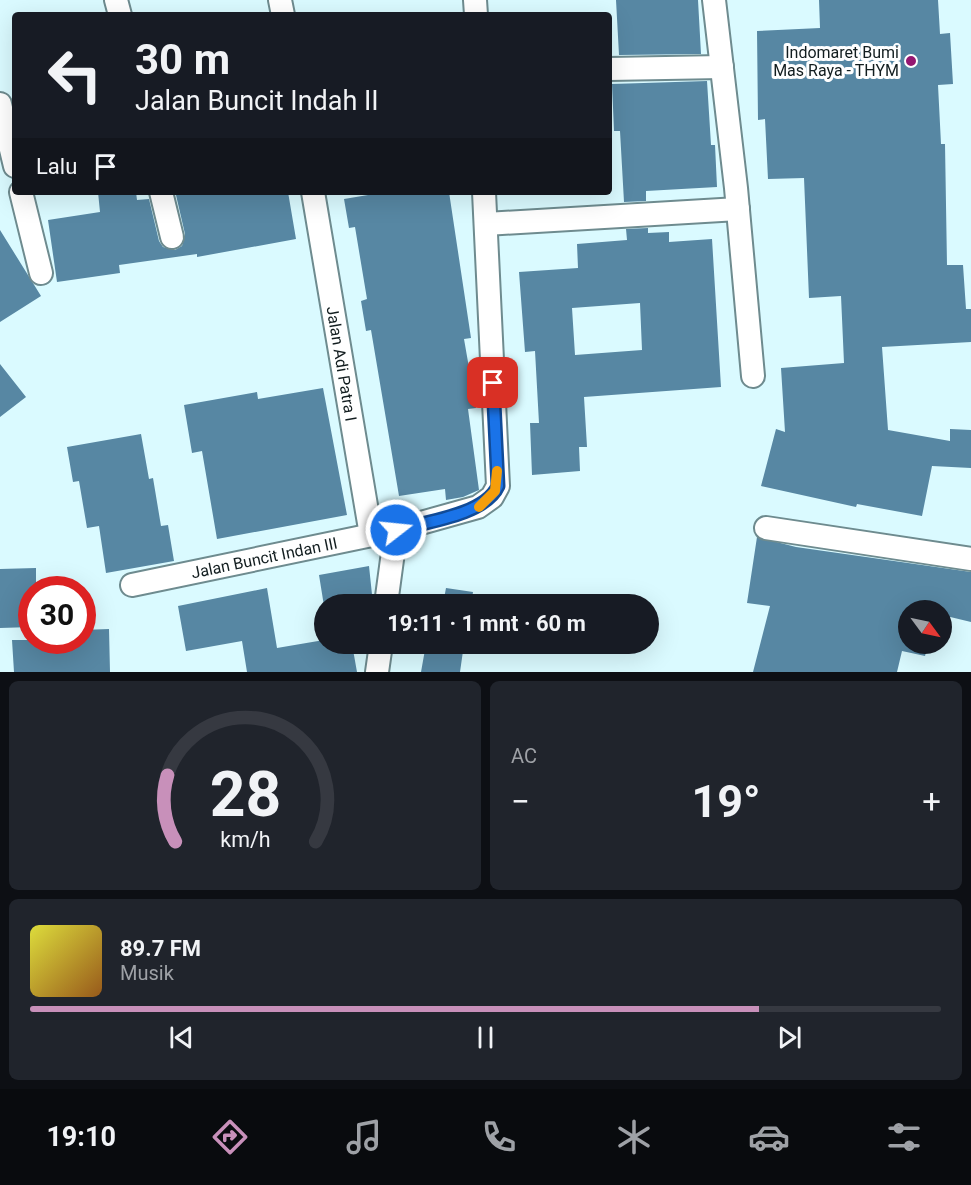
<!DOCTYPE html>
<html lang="id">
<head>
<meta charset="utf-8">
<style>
	body { margin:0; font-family:Roboto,sans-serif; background:#20242c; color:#f1f3f6; height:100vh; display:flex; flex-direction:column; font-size:22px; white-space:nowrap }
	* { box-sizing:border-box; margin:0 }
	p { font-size:20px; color:#9ea1a6 }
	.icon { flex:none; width:33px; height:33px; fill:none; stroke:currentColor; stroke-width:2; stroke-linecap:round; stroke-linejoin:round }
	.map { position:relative; height:672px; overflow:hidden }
	.details { display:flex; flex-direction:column; gap:9px; padding:9px; background:#0d0f14; flex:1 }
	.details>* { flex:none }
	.guide { position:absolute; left:12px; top:12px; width:600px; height:183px; border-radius:6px; box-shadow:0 6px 24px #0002; background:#171b24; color:#f1f3f6; overflow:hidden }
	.needle { width:39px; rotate:123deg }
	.buttons { position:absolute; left:898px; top:600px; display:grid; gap:12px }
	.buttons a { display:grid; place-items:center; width:54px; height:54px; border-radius:50%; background:#171b24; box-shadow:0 6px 24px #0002; font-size:30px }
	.speed { position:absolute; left:18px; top:576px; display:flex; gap:12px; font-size:30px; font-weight:700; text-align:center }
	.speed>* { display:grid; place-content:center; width:78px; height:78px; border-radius:50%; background:#171b24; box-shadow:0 6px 24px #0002; line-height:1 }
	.speed .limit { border:9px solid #d22; background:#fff; color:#111 }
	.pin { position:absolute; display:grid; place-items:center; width:51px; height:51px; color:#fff; margin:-26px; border-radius:12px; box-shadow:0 3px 9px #0006 }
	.me { position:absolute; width:66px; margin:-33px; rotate:74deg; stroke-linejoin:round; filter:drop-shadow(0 0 4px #0008) }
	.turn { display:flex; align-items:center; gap:21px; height:126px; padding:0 24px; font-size:27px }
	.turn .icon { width:78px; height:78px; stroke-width:2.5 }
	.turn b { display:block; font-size:42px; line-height:51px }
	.then { display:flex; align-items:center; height:57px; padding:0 24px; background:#0003; gap:12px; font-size:22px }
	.big { font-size:45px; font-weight:700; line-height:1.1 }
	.details .tile { flex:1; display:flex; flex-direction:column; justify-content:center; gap:9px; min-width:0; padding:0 21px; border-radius:9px; background:#20242c }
	.details .dial { align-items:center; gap:0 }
	.dial svg { height:156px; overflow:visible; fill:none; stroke:#363941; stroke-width:7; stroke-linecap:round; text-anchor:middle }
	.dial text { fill:#f1f3f6; stroke:none }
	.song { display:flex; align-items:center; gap:18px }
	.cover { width:72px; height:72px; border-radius:9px; background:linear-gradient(135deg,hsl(60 70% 55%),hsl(30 70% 35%)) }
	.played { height:6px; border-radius:3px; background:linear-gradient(90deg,#c890ba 80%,#363941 80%) }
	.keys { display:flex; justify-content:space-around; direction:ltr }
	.heat { display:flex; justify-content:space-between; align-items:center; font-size:33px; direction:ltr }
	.details .tiles { flex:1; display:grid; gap:9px; grid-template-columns:1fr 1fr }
	.tile:last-child { grid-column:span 2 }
	.trip { position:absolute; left:314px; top:594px; width:345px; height:60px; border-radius:30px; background:#171b24; box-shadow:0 6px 24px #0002; font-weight:700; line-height:60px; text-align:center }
	.dock { display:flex; height:96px; justify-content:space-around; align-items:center; background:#090b0e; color:#9ea1a6 }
	.dock .icon { width:42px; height:42px }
	.dock .selected { color:#c890ba }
	.dock b { font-size:27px; color:#f1f3f6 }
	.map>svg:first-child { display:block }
	.building { fill:#5787a3; fill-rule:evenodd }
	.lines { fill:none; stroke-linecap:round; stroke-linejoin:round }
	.minor-casing { stroke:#6e8b8f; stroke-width:26 }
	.minor { stroke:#fff; stroke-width:22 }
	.route-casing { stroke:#114b97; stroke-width:15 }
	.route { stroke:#1a73e8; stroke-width:10 }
	.slow { stroke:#f59e0b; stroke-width:10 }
	.poi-dot { fill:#951771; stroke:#fff; stroke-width:2 }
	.labels { text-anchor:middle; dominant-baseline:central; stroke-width:6; stroke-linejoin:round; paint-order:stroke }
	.poi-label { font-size:16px; fill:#121d1f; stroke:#fff; text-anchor:end }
	.street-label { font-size:16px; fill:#121d1f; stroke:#fff }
</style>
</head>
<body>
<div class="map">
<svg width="971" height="672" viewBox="0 0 971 672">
	<rect width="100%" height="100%" fill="#dafaff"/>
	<path class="building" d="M616,0H698L701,54L619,55Z
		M819,0H938L940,34L950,33L953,84L938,85L941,144H945L947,265H963L966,309H971V342L882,347L888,430L950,441V429L971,430V468L932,466L922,516L857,504L856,507L761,486L776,429L785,432L781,368L844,363L841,296L809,298L804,178L768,179L765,119L758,120L757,31L820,28Z
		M707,81L711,145H715L717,187L646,191V201L624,202L620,131H614L612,84Z
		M98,192H136L137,200L149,199L159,241L163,247L175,250L182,246L185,234L176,195L194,192H288L296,239L197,257V254L119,265L120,273L57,282L48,220L100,212Z
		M386,192H449L471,338L464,339L476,408L468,409L479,490L463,497L446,500L445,489L399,496L371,330L366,331L361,301L367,299L355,227L349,228L344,199Z
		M648,228V233L669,232V242L712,239L721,387L584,397L587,447H579L580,471L532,475L530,423H539L535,351L525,352L519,272L578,268L577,244L627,240L626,229ZM640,303L642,350L575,355L572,308Z
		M0,230L41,296L0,322Z
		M0,364L26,397L0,417Z
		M323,388L347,515L217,539L202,451L192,453L184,405L257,392L258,399Z
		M141,434L149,479L153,478L161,526L168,525L174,561L106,573L99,526L87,528L79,481L73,482L67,447Z
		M757,537L796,547L971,572V622L942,615V610H909V644H928L925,656L902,651L897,672H753L770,606L747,603Z
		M369,566L373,604L324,606L319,575Z
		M36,568V590H32V627L0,628V569Z
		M267,588L277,648L324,640V644H352L357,672H247L242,641L186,651L178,606Z
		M446,588L473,592L471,604H443Z
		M109,629L110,672H14L12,640H82V630Z
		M426,644H464L460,672H421Z"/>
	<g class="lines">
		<g class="minor-casing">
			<g id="minor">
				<path d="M116,0L120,15"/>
				<path d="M280,0L283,15"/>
				<path d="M475,0L476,15"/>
				<path d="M714,0L736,188L753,376"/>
				<path d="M609,69L722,67"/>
				<path d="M0,104L15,166"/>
				<path d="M21,192L41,273"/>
				<path d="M161,192L172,237"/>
				<path id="s1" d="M313,192L371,535"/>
				<path d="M486,224L738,209"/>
				<path d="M766,528L971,559"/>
				<path id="s2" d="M132,585L396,530L478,507L492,497L498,486L484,192"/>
				<path d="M386,604L396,530"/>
				<path d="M377,672L381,644"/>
			</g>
		</g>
		<use href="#minor" class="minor"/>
	</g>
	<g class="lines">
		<g class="route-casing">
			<path id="route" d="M396,530C425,522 485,515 498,486L493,383"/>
		</g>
		<use href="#route" class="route"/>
		<path class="slow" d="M479,507L495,491L497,471"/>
	</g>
	<circle class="poi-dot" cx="911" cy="61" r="6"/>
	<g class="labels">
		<g class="poi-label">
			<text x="899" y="52">Indomaret Bumi<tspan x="899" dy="18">Mas Raya - THYM</tspan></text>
		</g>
		<g class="street-label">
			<text stroke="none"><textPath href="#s1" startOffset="174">Jalan Adi Patra I</textPath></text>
			<text stroke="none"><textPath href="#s2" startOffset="135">Jalan Buncit Indan III</textPath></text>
		</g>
	</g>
</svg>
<div class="buttons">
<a><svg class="needle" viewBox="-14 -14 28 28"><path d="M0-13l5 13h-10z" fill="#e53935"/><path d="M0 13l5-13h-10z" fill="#9ea1a6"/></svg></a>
</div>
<div class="speed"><div class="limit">30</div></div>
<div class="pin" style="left:493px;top:383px;background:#d93025"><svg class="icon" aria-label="arrive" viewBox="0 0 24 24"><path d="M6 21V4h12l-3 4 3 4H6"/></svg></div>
<svg class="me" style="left:396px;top:530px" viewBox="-20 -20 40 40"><circle r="17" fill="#1a73e8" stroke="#fff" stroke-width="3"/><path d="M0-11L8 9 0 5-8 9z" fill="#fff"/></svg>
<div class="trip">19:11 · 1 mnt · 60 m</div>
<div class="guide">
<div class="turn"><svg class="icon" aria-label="left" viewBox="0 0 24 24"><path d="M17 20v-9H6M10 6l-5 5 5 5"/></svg><div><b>30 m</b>Jalan Buncit Indah II</div></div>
<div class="then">Lalu<svg class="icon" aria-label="arrive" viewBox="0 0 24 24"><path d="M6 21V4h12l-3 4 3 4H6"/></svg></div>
</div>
</div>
<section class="details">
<div class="tiles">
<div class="tile dial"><svg viewBox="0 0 100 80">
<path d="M14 69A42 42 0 1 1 86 69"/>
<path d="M14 69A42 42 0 0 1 10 35" stroke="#c890ba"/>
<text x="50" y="56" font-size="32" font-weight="700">28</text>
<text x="50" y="72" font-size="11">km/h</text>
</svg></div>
<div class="tile"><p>AC</p>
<div class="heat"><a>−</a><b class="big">19°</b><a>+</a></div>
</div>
<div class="tile">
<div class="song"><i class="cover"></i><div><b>89.7 FM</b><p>Musik</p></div></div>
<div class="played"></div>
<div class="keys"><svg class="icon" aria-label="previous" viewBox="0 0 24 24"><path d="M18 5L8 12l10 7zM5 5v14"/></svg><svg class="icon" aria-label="pause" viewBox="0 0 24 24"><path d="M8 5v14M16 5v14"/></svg><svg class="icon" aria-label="next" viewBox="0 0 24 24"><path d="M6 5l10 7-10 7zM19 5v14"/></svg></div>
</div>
</div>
</section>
<nav class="dock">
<b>19:10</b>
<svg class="icon selected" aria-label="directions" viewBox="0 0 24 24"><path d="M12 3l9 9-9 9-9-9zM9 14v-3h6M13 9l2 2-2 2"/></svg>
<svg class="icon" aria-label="music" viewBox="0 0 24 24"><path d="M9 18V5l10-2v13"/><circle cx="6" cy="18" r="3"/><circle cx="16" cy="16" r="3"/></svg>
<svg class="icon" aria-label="phone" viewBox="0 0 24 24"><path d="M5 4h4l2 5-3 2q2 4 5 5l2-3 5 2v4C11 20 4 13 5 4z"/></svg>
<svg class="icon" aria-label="climate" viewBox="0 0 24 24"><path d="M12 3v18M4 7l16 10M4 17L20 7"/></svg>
<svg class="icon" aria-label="car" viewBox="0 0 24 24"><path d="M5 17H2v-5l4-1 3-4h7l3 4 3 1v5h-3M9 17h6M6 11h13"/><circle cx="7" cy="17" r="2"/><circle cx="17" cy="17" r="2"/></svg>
<svg class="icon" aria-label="filters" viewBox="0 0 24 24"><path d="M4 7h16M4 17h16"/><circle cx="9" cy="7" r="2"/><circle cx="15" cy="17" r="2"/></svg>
</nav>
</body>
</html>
